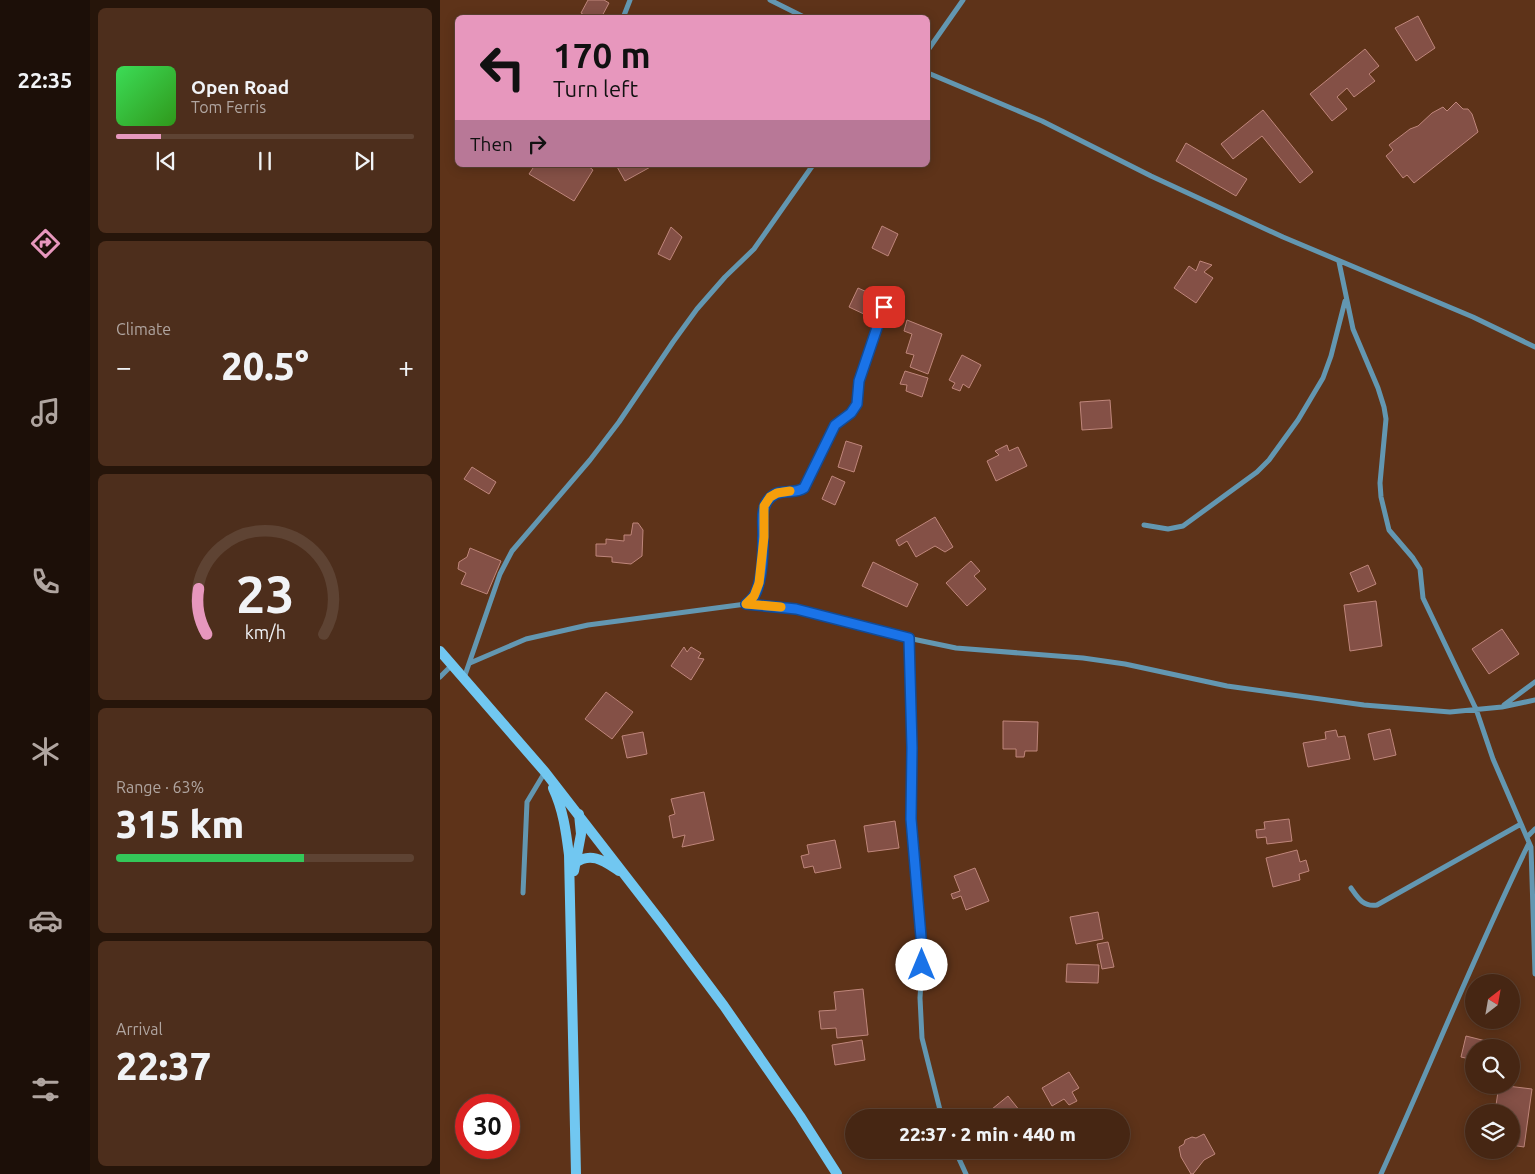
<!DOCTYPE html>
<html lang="en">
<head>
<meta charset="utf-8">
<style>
	body { margin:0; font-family:Ubuntu,sans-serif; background:#4d2e1c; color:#f1f3f6; height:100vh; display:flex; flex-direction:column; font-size:19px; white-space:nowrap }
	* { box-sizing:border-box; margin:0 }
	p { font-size:16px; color:#b0a5a0 }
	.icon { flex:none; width:28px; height:28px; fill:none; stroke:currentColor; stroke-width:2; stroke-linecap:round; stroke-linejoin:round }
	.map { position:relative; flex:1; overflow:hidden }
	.drawer { display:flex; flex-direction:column; gap:8px; padding:8px; background:#26150a; width:350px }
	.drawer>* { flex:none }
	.top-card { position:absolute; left:15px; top:15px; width:475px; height:152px; border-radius:8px; box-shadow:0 2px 12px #0003,0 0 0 1px #5e4333; background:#e797bd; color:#111; overflow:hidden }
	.needle { width:32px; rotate:31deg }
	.tools { position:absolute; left:1025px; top:974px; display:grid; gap:10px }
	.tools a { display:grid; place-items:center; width:55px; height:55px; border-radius:50%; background:#462613; box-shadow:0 2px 12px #0003,0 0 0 1px #5e4333; font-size:25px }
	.speed { position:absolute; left:15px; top:1094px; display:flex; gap:10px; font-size:25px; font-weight:700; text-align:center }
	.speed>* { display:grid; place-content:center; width:65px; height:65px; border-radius:50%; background:#462613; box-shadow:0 2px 12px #0003,0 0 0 1px #5e4333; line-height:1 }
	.speed .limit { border:8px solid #d22; background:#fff; color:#111 }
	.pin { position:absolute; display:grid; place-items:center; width:42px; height:42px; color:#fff; margin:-21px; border-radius:10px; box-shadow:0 2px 8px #0006 }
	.me { position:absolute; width:55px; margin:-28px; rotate:0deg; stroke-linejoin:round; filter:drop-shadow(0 0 4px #0008) }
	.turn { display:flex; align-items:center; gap:18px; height:105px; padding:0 15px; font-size:22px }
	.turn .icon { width:65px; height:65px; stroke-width:2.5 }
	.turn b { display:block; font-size:35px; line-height:42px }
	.then { display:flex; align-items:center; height:48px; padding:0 15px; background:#0003; gap:10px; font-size:19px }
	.big { font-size:38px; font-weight:800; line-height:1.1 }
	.drawer .card { flex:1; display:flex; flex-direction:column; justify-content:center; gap:8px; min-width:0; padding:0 18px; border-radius:8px; background:#4d2e1c }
	.drawer .dial { align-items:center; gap:0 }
	.dial svg { height:130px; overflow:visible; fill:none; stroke:#5e4333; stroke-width:7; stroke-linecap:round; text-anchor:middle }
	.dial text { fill:#f1f3f6; stroke:none }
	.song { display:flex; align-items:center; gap:15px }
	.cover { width:60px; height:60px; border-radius:8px; background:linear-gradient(135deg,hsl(130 70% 55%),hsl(110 70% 35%)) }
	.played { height:5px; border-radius:2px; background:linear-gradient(90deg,#e797bd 15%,#5e4333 15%) }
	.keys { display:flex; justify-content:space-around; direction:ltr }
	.heat { display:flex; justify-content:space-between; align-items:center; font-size:28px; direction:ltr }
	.charge { height:8px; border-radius:4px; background:linear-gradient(90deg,#34c759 63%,#5e4333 0) }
	.trip { position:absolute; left:405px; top:1109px; width:285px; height:50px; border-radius:25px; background:#462613; box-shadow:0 2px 12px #0003,0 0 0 1px #5e4333; font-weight:800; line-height:50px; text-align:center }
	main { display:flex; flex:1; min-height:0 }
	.dock { display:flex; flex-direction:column; width:90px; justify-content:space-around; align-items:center; background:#1c0f08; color:#b0a5a0 }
	.dock .icon { width:35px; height:35px }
	.dock .selected { color:#e797bd }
	.dock b { font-size:22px; color:#f1f3f6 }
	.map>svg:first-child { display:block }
	.building { fill:#845046; stroke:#bf867b }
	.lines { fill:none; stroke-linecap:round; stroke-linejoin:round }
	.street { stroke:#6397b1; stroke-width:5 }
	.secondary { stroke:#71c7f1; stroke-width:10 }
	.route-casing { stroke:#114b97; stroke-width:12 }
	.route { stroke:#1a73e8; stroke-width:9 }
	.slow { stroke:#f59e0b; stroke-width:9 }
</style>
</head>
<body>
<main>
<nav class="dock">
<b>22:35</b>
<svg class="icon selected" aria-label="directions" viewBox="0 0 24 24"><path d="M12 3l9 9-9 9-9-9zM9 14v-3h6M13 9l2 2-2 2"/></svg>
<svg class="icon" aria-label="music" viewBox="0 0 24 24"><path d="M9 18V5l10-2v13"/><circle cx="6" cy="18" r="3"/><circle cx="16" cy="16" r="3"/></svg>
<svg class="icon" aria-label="phone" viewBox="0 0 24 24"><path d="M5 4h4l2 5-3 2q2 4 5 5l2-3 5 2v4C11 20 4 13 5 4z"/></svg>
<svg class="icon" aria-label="climate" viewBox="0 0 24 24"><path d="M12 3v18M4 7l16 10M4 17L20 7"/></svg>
<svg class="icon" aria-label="car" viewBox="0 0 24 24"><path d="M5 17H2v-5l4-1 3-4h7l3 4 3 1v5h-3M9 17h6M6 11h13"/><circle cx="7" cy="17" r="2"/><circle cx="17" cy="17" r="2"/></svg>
<svg class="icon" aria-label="filters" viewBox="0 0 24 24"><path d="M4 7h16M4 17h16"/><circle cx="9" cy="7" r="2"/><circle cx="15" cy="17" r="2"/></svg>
</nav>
<section class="drawer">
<div class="card">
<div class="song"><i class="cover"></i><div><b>Open Road</b><p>Tom Ferris</p></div></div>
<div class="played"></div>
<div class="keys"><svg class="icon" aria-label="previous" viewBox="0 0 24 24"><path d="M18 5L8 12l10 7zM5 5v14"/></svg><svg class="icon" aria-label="pause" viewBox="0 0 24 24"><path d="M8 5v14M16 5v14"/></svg><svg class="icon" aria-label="next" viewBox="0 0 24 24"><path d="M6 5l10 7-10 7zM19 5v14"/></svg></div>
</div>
<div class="card"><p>Climate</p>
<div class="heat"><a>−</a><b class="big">20.5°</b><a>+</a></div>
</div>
<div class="card dial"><svg viewBox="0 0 100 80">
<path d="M14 69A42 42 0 1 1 86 69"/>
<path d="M14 69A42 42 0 0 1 9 41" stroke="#e797bd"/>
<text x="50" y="56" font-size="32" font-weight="700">23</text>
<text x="50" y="72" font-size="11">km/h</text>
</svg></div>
<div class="card"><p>Range · 63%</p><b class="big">315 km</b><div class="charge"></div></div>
<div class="card"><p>Arrival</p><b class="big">22:37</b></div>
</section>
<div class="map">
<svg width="1095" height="1174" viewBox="0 0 1095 1174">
	<rect width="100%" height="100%" fill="#5e3319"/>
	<path class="building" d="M148,0H164L169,3L161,18H149L141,13Z
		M978,16L995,48L976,61L955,28Z
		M925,49L939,66L929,74L935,81L914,97L907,88L897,97L907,109L892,121L870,94Z
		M1016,102L1023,109H1028L1032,114L1038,132L974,183L967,175L963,178L946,156L953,150L949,145L970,129L978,126L992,113L1003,107L1007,111Z
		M823,110L873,172L860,183L822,136L793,159L781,144Z
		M746,143L807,179L796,196L736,161Z
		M95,165H147L153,170L134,201L89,174Z
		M176,165H214L185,181Z
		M442,226L458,234L448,256L432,248Z
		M231,227L242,237L230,260L218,254Z
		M760,261L772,265L764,272L773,278L756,303L734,288L749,266L756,271Z
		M418,288L445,300L434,322L426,315L409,307Z
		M467,320L502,334L488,374L470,367L474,355L466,353L472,334L464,331Z
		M522,355L541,365L529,388L523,384L520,391L512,388L515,383L509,380Z
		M465,371L488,378L482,397L466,391L467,385L460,384Z
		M670,400L672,428L642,430L640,402Z
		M406,441L422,446L414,472L398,467Z
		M567,445L569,451L578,447L587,466L556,481L547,461L559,455L555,451Z
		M32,467L56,482L49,494L24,479Z
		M392,476L405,482L395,505L382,499Z
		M495,517L513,547L505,552L495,546L476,557L467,541L459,546L456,540Z
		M193,523H198L203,530L202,556L191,564L172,562V557L156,556V544H166V539L184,541V535H191Z
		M30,548L61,561L47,594L21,584L26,573L18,569L19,562L27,557Z
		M531,561L540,571L534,576L546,589L527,606L506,583Z
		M433,562L478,584L467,607L422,586Z
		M928,565L936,584L918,592L910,573Z
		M936,601L942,646L910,651L904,605Z
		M1062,629L1079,654L1049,674L1032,649Z
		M244,647L247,652L251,647L261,653L258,658L264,659L251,680L231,666Z
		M166,692L193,712L172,739L145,719Z
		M563,721L598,722L597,751H585L584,757H576V749H563Z
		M950,729L956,755L934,760L928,734Z
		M896,730L898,737L905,736L910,759L868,767L863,743L886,739L885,732Z
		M203,732L207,754L187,758L182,736Z
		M264,792L274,840L242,847L245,835L233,838L229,816L235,814L231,799Z
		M849,819L852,841L827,844L826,837L817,838L816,830L825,829L824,822Z
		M455,821L459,848L428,852L424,826Z
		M395,840L401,868L375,873L373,866L364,868L361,856L369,854L367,845Z
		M857,850L860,862L866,860L869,871L859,874L860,880L833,887L826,858Z
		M535,868L549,901L526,910L521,896L513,899L511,894L520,891L514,876Z
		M658,912L663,939L636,944L630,917Z
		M668,942L674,967L662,969L657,944Z
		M627,964L659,965L658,983L626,982Z
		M423,989L428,1035L397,1038L396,1028L381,1029L379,1011L396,1010L394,992Z
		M1026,1036L1046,1041L1045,1048H1034V1060L1021,1057Z
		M422,1040L425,1060L395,1065L392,1045Z
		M629,1072L639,1088L632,1092L637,1101L629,1105L624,1099L612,1106L602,1088Z
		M1059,1085L1092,1089L1084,1147L1071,1145V1112H1055Z
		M568,1096L580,1111L573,1118H541Z
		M764,1134L775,1154L764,1160L753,1174H751L741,1157L739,1147L744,1144L745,1140L752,1137L756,1138Z"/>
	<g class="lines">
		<path class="street" d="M330,0L366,18
			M183,18L190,0
			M488,50L523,0
			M488,73L602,121L711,176L843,237L1033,317L1095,347
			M899,262L913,329L938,388L944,407L946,419L940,483L941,497L949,530L973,558L980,569L983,598L1036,709L1053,759L1091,847L1095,974
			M704,525L728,529L743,526L817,472L829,460L858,420L883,378L891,356L905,301
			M306,604L356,609L463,637L516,648L643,658L685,664L787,686L924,705L1010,712L1062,707L1095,700
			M469,638L472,748L471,819L483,949L480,998L482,1038L502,1118
			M30,663L86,639L148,625L306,604C309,601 312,599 314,596C322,582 323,553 323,538C324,524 319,507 331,497C340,488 354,495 363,488L395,425L411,413L417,404L419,381L444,307
			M0,677L12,665
			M24,678L60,574L72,551L150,460L179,422L233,342L257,309L285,277L314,249L373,165
			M1064,705L1095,682
			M1087,837L1095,829
			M911,888C918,898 923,907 937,905L1081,824
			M83,893L87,802L105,772
			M515,1150L526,1174
			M941,1174C991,1064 1036,951 1089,843"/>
		<path class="secondary" d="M0,651L105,772L222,923L284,1006L360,1116L397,1174
			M113,788C123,809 126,831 129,855L136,1174
			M135,863C152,851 165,862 179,871
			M134,871L141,834L139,814"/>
	</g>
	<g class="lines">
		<g class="route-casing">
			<path id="route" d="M444,307L419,381L417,404L411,413L395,425L364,488C354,495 340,488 331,497C319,507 324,524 323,538C323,553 322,583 314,596C312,599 309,602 306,604L356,609L469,638L472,748L471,819L482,949V965"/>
		</g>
		<use href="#route" class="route"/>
		<path class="slow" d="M341,607L306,604L314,596L319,583L324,537V506L330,497L337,493L350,491"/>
	</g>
</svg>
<div class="tools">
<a><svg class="needle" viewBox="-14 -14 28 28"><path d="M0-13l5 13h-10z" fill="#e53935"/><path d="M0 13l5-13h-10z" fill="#b0a5a0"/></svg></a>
<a><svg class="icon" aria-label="search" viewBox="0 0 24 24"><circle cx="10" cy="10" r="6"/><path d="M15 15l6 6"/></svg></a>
<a><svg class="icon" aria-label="layers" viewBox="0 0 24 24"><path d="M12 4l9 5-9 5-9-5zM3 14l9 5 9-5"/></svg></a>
</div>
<div class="speed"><div class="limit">30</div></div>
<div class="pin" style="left:444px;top:307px;background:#d93025"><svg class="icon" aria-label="arrive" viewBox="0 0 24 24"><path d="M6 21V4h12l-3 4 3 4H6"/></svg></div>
<svg class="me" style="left:482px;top:965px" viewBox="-20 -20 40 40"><circle r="19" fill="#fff"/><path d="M0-13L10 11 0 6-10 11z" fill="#1a73e8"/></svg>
<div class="trip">22:37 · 2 min · 440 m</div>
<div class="top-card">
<div class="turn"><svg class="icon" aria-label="left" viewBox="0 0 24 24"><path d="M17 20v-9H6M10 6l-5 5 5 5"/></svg><div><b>170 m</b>Turn left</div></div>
<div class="then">Then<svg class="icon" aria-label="right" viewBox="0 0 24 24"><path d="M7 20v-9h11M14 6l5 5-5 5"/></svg></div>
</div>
</div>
</main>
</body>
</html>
